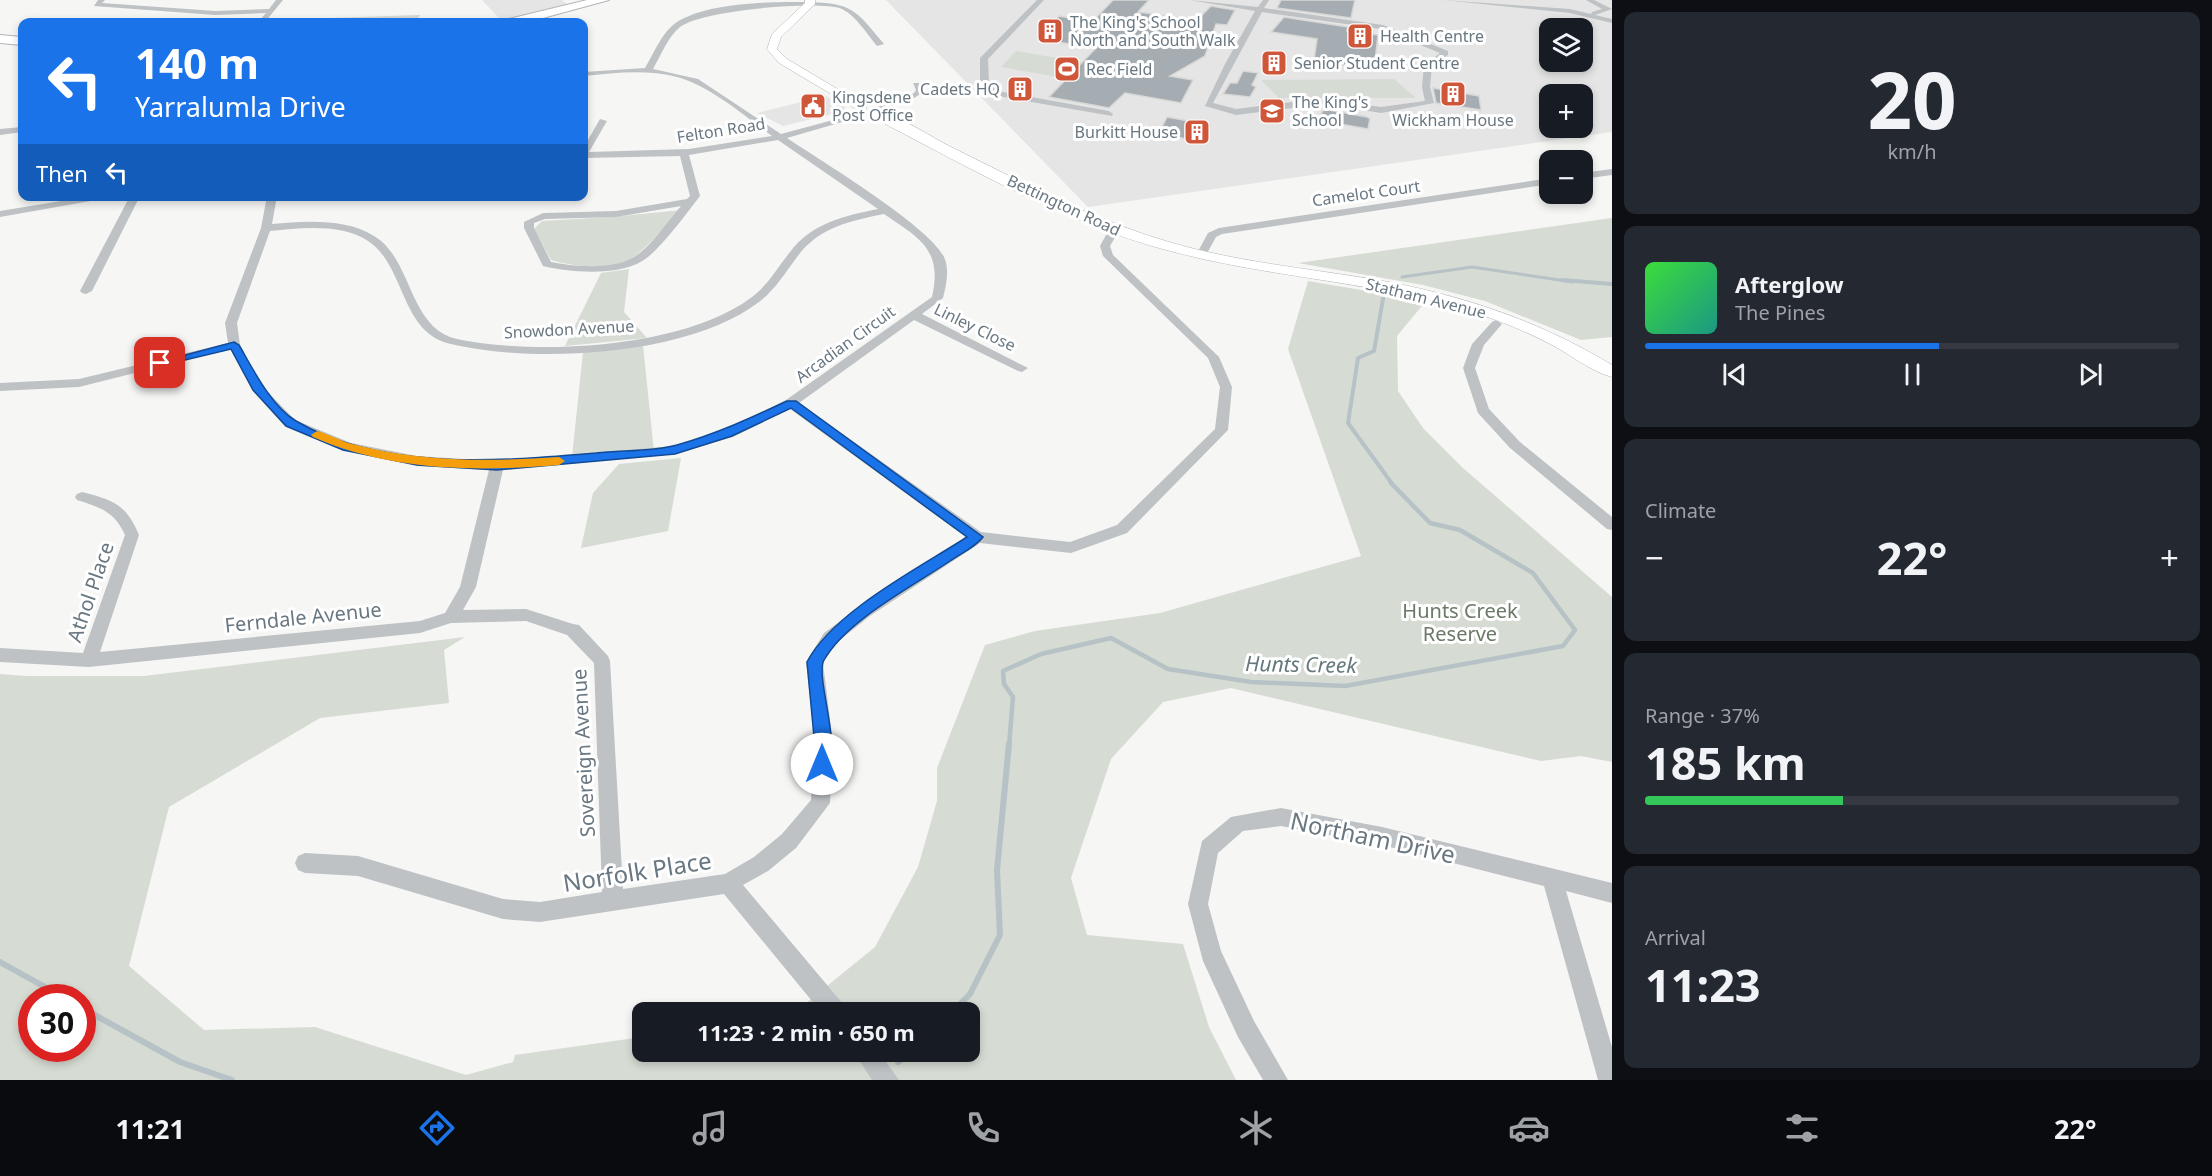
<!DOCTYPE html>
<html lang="en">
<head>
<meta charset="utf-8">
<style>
	body { margin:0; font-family:"Noto Sans",sans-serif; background:#242831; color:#f1f3f6; height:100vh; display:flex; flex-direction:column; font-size:22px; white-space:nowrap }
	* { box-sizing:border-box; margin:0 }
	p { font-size:20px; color:#9ea1a6 }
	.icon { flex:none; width:33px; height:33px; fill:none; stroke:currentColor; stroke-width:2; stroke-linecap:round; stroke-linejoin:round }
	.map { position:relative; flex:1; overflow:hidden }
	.sheet { display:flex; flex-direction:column; gap:12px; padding:12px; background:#0d0f14; width:600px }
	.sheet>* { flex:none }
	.guide { position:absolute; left:18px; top:18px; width:570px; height:183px; border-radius:12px; box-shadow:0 3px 9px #0003; background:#1a73e8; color:#fff; overflow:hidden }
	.tools { position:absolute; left:1539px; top:18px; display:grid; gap:12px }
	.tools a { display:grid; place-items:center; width:54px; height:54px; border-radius:12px; background:#171b24; box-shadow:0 3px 9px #0003; font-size:30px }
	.speed { position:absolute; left:18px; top:984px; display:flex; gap:12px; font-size:30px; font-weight:700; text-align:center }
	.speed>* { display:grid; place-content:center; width:78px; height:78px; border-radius:50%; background:#171b24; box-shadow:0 3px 9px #0003; line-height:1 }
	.speed .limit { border:9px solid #d22; background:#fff; color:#111 }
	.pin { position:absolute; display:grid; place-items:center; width:51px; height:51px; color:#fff; margin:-26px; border-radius:12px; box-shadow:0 3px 9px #0006 }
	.me { position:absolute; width:66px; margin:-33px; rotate:0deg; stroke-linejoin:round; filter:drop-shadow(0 0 4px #0008) }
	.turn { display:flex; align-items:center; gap:21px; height:126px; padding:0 18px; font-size:27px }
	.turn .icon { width:78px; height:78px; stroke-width:2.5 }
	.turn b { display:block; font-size:42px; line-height:51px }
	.then { display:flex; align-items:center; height:57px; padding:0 18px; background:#0003; gap:12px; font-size:22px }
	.big { font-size:45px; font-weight:700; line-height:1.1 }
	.sheet .widget { flex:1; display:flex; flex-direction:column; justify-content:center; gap:9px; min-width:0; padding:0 21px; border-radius:12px; background:#242831 }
	.sheet .dial { align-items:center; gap:0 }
	.dial b { font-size:78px; line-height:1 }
	.song { display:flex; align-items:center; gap:18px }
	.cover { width:72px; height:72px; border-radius:9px; background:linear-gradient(135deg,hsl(120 70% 55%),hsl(170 70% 35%)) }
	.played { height:6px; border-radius:3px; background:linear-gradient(90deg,#1a73e8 55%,#363941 55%) }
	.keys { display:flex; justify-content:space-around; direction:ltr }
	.heat { display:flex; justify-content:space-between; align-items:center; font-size:33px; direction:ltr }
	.charge { height:9px; border-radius:4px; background:linear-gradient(90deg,#34c759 37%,#363941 0) }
	.trip { position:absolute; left:632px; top:1002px; width:348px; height:60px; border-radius:12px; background:#171b24; box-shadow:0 3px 9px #0003; font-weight:700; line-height:60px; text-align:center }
	.tab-bar { display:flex; height:96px; justify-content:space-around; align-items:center; background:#090b0e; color:#9ea1a6 }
	.tab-bar .icon { width:42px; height:42px }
	.tab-bar .current { color:#1a73e8 }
	.tab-bar b { font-size:27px; color:#f1f3f6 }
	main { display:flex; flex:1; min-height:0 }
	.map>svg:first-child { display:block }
	.built { fill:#e4e5e4; fill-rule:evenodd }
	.green { fill:#d6dbd3; fill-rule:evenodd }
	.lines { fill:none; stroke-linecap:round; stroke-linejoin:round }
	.stream-far3 { stroke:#b6c2c5; stroke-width:3 }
	.stream-far2 { stroke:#b6c2c5; stroke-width:4 }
	.stream-far1 { stroke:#b6c2c5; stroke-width:4.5 }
	.stream { stroke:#b6c2c5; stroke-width:6 }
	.building { fill:#a6adb2; stroke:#d8d8d6; stroke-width:1.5 }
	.secondary-casing { stroke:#b1b6b9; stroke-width:1 }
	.highway-casing { stroke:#b2b5b8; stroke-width:2 }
	.street { fill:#bec2c5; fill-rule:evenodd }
	.secondary { fill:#fff; fill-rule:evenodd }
	.highway { fill:#fff; fill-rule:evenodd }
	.route { fill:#1a73e8; stroke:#114b97; stroke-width:1.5 }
	.slow { fill:#f59e0b }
	.labels { text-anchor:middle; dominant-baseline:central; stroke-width:6; stroke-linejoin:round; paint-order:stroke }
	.far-poi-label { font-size:16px; fill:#697781; stroke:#fff; text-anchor:start }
	.far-street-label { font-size:16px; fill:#697781; stroke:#fff }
	.street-label { font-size:20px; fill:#697781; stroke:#fff }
	.park-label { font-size:20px; fill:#6b7967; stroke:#fff }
	.water-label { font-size:21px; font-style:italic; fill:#64787e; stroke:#fff }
	.near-street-label { font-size:24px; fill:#697781; stroke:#fff }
</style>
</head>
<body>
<main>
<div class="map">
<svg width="1612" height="1080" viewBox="0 0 1612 1080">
	<rect width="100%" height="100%" fill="#f6f6f4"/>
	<path class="built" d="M482,0H562L567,4L502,21Z
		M886,0H1612V132L1088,207ZM1550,28H1582V62H1550ZM1550,94H1582V128H1550Z
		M826,96L845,107V111L783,126L757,113Z"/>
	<path class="green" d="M420,15L417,20L327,22L331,18Z
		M1016,51L1133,71L1121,88L1001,67Z
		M1394,79L1416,98H1279L1261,80Z
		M682,210C670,220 642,254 630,259C607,270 574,267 551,260L534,229L542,221L611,217Z
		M1612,218V337L1581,340L1485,301L1423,285L1298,263Z
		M629,269L624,312L647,338L565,346L601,273Z
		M1308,281L1426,301L1397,336L1398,391L1423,428L1463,468L1612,597V762L1581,756L1541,761L1231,688L1163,702L1111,759L1071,878L1087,935L1183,944L1209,1027L1236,1080H0V674L26,676H144L465,637L444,650L449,703L320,718L169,807L129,966L204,1030L315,1027L466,1075L513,1062L515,1055L642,1037V1052H969V1012H795L875,947L918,867L937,801V768L985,645L1035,631L1160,613L1361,556L1288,349ZM32,998H82V1048H32Z
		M643,345L654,452L572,457L583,352Z
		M681,458L668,531L581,548L593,493L619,464Z"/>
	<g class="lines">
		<path class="stream-far3" d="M1402,277L1472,267L1573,282"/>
		<path class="stream-far2" d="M1562,280L1612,284
			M1384,293L1374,351L1358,358L1348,423L1393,485"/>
		<path class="stream-far1" d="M1009,746L1013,697L1004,684L1003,671L1041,654L1111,638L1168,669L1251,682L1345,686L1563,646L1575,630L1533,573L1460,530L1430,523L1391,483"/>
		<path class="stream" d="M0,962L65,998
			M82,1008L180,1062L232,1080
			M952,1012L970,994L1000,935L997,870L1009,744
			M898,1062L912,1052"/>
	</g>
	<path class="building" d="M1113,0H1149L1138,12L1197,20L1211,6L1235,10L1227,25L1216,24L1205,56L1170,76L1193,80L1181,103L1125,93L1109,108L1049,97L1096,48L1038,39L1046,26H1051L1059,16L1092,22Z
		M1281,0H1355L1351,18L1277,8Z
		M1284,17L1348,27L1347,31L1378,35L1374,70L1314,60L1317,39L1271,32Z
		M1243,71L1258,73L1252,85L1256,87L1250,97L1223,94L1230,83H1237Z
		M1433,88L1479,96L1481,110L1436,103Z
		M1324,109L1367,117L1370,119L1368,129L1317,120Z
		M1167,117L1210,125L1200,142L1159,133Z"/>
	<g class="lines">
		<g class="secondary-casing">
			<path id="secondary" d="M805,0H815V4L781,37L777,49L787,59L866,106V110H858L779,63L767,49L772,34L805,3Z
				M876,110C902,117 929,136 953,148C1020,181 1086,216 1156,238C1230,262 1308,268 1383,281C1465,296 1541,322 1612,365V377C1592,372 1571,355 1552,345C1520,328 1486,315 1451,306C1358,280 1262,276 1170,251C1069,225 964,165 872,117L870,114Z"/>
		</g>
		<g class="highway-casing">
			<path id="highway" d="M587,0H609L528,22H507L509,19Z
				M0,35L22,37V45L0,43Z"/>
		</g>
		<path class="street" d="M98,0H105L102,3L215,11L269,9L276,0H283L265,22H258L266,13L215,15L94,6Z
			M1037,0H1044L988,59L989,83L1003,92L1109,111L1113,114L1112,116L998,96L986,89L980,80V58Z
			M1189,0L1258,7L1263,0H1269L1264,8L1383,25L1448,51V55L1432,66L1430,87L1434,103L1381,113L1325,104L1236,115L1205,106L1225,64L1255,11ZM1262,12L1381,29L1440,53L1424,65L1422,87L1425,101L1381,107L1325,100L1301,101L1236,109L1213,103Z
			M1443,0L1570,9L1591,14L1592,12L1602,9L1586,0H1594L1612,9L1595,15L1612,19V23L1570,13Z
			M807,2C852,3 855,9 884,44L877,46C867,34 856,16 842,9C819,0 702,10 680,27C668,37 661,55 653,69L698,79L781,134L863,112V116L787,138C821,161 928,225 944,257C950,270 946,285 943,298L922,314L1028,368L1022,372L1018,371L914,320L799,403L981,532L1070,542L1117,525L1215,429L1220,387L1208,358L1103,256L1100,246L1106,235L1119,228L1124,231L1114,239L1110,246L1113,255L1219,357L1232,387L1228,430L1127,533L1071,553L980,543L870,616L836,643L823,663L833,744L830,803L796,848L768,871L743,885L843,1004L846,1012H821L724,894L540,922L503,919L358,876L305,873L298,870L295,863L298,856L305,853L358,856L503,899L540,902L602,892L594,663L567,635L526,621L451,623L420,633L89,667L0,662V648L83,653L125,535C115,512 100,507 77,500L75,497L77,494L82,492C113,500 126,504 139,535L100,652L420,621L445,613L460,587L489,470L417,466L348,451L285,426L253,391L230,349L79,387L0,391V383L79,379L228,343L225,323L261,228L267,196H277L272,224C304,221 346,218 374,236C413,259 408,328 457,339C538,356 685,348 752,297C768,285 778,267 790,252C812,223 844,216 878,209L778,140L689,155L700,196C687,213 664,244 648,257C624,277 572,273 543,266L524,228V222L543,213L616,211L687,199L690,196L680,156L584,158V147L600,119L607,121L589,152L689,149L772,136C743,115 712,87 677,77C647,69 614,73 584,76V72L645,68C654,53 662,32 677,22C709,2 770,2 807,2ZM681,206C668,221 656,239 641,252C619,271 577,267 551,262L534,228V223L545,219L616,217ZM884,214C919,238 943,249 932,297L786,400L723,431L674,446L497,461L417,456L351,443L295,420L262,386L240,345L237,323L270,231C300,228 342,223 368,241C406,266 400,333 451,344C534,364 689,356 759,302C775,290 785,273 797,257C819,227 850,221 884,214ZM790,409L966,537L858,608L824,633L806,662L815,744L811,800L782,834L754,857L725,874L623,889L610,661L608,656L579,625L573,624L526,609L463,610L476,587L503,470L675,454L733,437Z
			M913,83H919L924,90C919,99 880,114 872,109L914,93L916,90Z
			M22,127V132L0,135V129Z
			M1612,169V175L1582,179V173Z
			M1550,178V184L1222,234L1216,237L1205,257L1196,255L1208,233L1219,228Z
			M92,196H119L0,217V211Z
			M130,196H140L92,291L86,294L82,293L80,291Z
			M1496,320L1502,324L1484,345L1475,368L1489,409L1520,442L1612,517V530L1607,529L1510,448L1478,413L1463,368L1472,344L1492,322Z
			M1281,808L1382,827L1612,883V903L1566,891L1612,1047V1080H1598L1544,886L1382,845L1281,826L1243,831L1218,853L1208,904L1221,951L1254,1021L1288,1080H1263L1238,1037L1203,961L1188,904L1202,841L1231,817Z
			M854,1052H879L899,1080H872Z"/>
		<use href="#secondary" class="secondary"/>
		<use href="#highway" class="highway"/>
	</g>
	<path class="route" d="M234,342L239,345C253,369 271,406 296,421C383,472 500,461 596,453C622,450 652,452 677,445C716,434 751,418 787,401H796L983,537C976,547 960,554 950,561C912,587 847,620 824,660C815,676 841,742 828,769L822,771L817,769L807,662C833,612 919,568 967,537L791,408L732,436L675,454L497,470L417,465L343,450L286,426L253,390L231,349L160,366L155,363Z"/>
	<path class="slow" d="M317,431C329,434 340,441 352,444C419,462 490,462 559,457L565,461L559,465C476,472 390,471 313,437L311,435Z"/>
	<defs>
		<g id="building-square" transform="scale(1.35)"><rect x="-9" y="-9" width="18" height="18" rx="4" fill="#d0563a" stroke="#fff"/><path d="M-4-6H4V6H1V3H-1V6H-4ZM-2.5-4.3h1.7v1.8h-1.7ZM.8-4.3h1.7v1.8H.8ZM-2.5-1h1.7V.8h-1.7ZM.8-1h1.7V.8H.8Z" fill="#fff"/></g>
		<g id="stadium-square" transform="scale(1.35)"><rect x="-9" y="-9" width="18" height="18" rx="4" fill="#d0563a" stroke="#fff"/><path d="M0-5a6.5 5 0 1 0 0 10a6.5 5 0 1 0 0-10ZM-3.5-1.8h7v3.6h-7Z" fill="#fff"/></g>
		<g id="civic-square" transform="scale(1.35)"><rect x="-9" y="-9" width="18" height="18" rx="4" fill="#d0563a" stroke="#fff"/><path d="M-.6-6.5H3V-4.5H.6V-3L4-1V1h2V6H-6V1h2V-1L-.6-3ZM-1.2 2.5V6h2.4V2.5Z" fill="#fff"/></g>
		<g id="school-square" transform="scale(1.35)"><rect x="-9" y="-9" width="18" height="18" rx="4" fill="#d0563a" stroke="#fff"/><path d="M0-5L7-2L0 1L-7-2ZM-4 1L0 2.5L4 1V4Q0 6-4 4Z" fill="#fff"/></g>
	</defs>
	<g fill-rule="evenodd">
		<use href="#building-square" x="1050" y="31"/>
		<use href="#building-square" x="1360" y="36"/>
		<use href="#building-square" x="1274" y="63"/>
		<use href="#stadium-square" x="1067" y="69"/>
		<use href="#building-square" x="1020" y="89"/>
		<use href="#building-square" x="1453" y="94"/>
		<use href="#civic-square" x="813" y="106"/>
		<use href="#school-square" x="1272" y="111"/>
		<use href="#building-square" x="1197" y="132"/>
	</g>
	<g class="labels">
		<g class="far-poi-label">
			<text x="1070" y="22">The King's School<tspan x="1070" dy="18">North and South Walk</tspan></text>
			<text x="1380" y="36">Health Centre</text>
			<text x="1294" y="63">Senior Student Centre</text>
			<text x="1086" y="69">Rec Field</text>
			<text x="1000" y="89" text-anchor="end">Cadets HQ</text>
			<text x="832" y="97">Kingsdene<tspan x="832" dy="18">Post Office</tspan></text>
			<text x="1292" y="102">The King's<tspan x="1292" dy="18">School</tspan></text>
			<text x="1453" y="120" text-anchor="middle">Wickham House</text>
			<text x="1178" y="132" text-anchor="end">Burkitt House</text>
		</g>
		<g class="far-street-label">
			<text transform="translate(721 130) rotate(-9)">Felton Road</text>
			<text transform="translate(1366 193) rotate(-8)">Camelot Court</text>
			<text transform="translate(1064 205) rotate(25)">Bettington Road</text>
			<text transform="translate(1426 298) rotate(14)">Statham Avenue</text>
			<text transform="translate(975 327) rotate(26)">Linley Close</text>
			<text transform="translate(569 329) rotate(-3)">Snowdon Avenue</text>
			<text transform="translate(845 344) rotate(-36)">Arcadian Circuit</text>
		</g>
		<g class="street-label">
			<text transform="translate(90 592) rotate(-71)">Athol Place</text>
			<text transform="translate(303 617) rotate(-6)">Ferndale Avenue</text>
			<text transform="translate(583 753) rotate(-93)">Sovereign Avenue</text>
		</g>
		<g class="park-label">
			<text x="1460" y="610">Hunts Creek<tspan x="1460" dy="23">Reserve</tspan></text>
		</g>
		<g class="water-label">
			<text transform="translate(1301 664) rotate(1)">Hunts Creek</text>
		</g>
		<g class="near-street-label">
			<text transform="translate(1373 837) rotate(12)">Northam Drive</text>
			<text transform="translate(637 871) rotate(-9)">Norfolk Place</text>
		</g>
	</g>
</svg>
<div class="tools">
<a><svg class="icon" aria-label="layers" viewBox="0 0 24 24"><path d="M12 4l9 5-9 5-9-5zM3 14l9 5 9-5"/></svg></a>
<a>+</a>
<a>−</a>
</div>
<div class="speed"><div class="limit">30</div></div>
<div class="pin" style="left:160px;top:363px;background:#d93025"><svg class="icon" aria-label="arrive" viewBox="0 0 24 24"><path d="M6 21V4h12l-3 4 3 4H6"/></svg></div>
<svg class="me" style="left:822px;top:764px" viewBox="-20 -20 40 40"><circle r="19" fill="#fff"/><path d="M0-13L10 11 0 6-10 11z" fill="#1a73e8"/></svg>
<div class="trip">11:23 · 2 min · 650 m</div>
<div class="guide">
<div class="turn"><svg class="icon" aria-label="left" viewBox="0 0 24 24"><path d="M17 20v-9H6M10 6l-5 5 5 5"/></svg><div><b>140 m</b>Yarralumla Drive</div></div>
<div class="then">Then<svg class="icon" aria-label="left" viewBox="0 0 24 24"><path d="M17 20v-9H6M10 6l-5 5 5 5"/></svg></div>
</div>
</div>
<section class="sheet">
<div class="widget dial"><b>20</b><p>km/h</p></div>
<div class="widget">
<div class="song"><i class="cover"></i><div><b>Afterglow</b><p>The Pines</p></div></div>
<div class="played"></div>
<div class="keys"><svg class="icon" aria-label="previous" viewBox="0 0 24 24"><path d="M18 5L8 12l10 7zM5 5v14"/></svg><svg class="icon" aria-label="pause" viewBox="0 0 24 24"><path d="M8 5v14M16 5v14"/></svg><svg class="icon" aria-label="next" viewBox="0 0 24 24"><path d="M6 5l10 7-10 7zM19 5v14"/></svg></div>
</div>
<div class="widget"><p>Climate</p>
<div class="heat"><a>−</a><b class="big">22°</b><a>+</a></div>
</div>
<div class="widget"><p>Range · 37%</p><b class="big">185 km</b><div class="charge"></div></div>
<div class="widget"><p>Arrival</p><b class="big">11:23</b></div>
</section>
</main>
<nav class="tab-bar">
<b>11:21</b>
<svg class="icon current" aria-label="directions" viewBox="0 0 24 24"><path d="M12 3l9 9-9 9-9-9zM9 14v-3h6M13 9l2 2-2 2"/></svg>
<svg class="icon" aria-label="music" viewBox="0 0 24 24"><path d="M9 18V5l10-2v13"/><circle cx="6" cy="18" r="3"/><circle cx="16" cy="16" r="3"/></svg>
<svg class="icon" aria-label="phone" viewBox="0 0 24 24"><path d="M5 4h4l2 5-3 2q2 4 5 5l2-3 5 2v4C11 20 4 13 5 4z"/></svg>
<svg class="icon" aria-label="climate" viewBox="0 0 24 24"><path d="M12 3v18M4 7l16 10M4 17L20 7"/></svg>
<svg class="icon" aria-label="car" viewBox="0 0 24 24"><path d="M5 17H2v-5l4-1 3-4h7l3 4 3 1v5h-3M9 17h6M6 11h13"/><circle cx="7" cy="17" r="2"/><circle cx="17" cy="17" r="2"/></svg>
<svg class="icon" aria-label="filters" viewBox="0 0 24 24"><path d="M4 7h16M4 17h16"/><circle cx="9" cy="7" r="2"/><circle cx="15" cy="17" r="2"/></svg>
<b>22°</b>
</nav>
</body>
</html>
